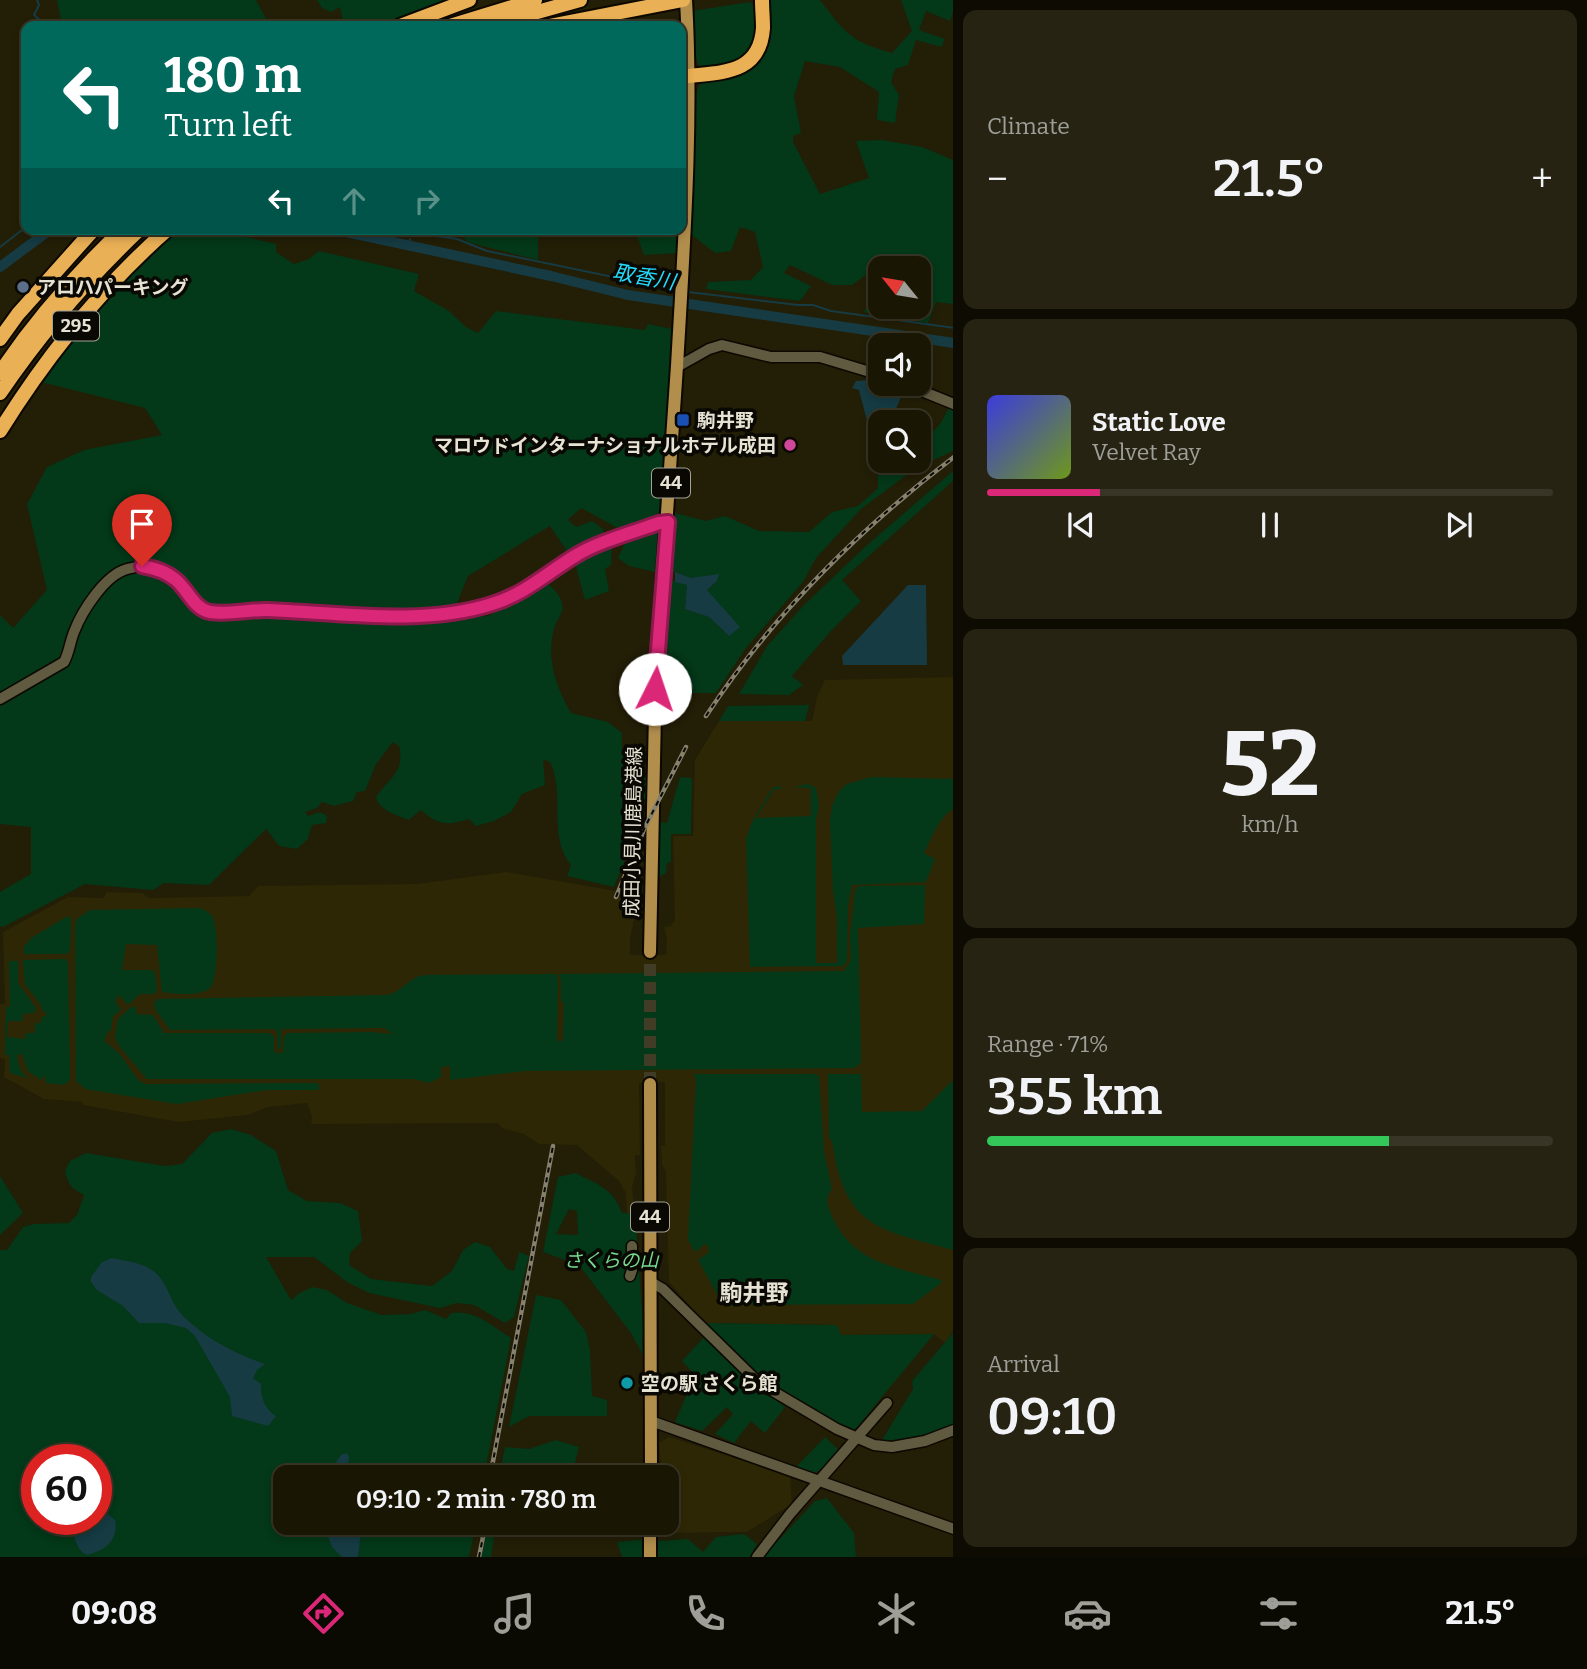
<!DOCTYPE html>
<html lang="en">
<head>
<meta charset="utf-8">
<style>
	body { margin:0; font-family:Bitter,"Noto Sans JP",serif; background:#272313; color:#f1f3f6; height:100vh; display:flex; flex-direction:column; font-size:26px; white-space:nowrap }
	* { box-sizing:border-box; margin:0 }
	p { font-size:23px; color:#9f9f9a }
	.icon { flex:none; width:38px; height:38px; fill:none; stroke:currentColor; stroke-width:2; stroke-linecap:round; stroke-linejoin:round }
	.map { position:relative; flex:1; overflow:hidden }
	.panel { display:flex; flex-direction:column; gap:10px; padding:10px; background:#0e0c02; width:634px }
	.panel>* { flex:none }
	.hud { position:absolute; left:21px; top:21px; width:665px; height:214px; border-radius:14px; box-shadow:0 4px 10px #0003,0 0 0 2px #383526; background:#00695c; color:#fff; overflow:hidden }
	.needle { width:46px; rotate:300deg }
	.tools { position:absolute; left:868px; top:256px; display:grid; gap:14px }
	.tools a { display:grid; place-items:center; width:63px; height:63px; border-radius:14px; background:#1a1604; box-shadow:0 4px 10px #0003,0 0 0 2px #383526; font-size:35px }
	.speed { position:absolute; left:21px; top:1444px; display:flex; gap:14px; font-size:35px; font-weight:700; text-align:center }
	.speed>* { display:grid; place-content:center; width:91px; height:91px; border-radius:50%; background:#1a1604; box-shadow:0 4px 10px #0003,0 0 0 2px #383526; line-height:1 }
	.speed .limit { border:10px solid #d22; background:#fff; color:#111 }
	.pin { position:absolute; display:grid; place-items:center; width:60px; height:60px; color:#fff; margin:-72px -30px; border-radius:50% 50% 50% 0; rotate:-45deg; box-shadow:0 0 7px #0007 }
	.pin .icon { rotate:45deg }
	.me { position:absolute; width:77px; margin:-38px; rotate:4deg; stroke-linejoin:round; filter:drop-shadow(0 0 5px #0008) }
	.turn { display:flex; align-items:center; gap:24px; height:147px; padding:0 28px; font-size:32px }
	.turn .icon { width:91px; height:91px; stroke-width:2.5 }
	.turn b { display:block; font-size:49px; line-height:60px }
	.lanes { display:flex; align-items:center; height:66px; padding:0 28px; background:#0003; justify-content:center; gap:35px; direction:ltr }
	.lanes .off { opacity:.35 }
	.big { font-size:52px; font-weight:600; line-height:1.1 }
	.panel .widget { flex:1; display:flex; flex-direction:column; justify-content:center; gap:10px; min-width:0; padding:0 24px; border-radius:14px; background:#272313 }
	.panel .dial { align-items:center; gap:0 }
	.dial b { font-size:91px; line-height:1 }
	.song { display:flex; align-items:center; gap:21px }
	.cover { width:84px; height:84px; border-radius:10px; background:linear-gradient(135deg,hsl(240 70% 55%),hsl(80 70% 35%)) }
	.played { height:7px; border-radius:4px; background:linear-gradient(90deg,#db2777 20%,#383526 20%) }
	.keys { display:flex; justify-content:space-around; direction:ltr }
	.heat { display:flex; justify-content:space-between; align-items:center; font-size:38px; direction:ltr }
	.charge { height:10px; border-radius:5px; background:linear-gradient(90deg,#34c759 71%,#383526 0) }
	.trip { position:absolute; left:273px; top:1465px; width:406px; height:70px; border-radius:14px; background:#1a1604; box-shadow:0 4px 10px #0003,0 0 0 2px #383526; font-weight:600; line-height:70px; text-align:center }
	.tabs { display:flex; height:112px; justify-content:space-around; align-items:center; background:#0a0902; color:#9f9f9a }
	.tabs .icon { width:49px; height:49px }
	.tabs .active { color:#db2777 }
	.tabs b { font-size:32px; color:#f1f3f6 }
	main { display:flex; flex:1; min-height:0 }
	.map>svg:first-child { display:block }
	.built { fill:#2d2705 }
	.green { fill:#033818; fill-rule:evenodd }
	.water { fill:#163b43 }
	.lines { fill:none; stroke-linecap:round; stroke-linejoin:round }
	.stream { stroke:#163b43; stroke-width:2 }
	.river { stroke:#163b43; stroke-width:10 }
	.major-tunnel { stroke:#403c25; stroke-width:12; stroke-dasharray:12 6; stroke-linecap:butt }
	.minor-casing { stroke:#0d0800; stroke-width:13 }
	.major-casing { stroke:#0d0800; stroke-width:16 }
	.highway-casing { stroke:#0d0800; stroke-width:18 }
	.minor { stroke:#5f5a40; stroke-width:10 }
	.major { stroke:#b28e4d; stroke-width:12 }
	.highway { stroke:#eab055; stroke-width:14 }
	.rail-casing { stroke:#85816e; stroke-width:4.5 }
	.rail { stroke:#0a0802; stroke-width:2; stroke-dasharray:5; stroke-linecap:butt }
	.route-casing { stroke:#8e194d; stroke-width:18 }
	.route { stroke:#db2777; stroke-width:12 }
	.service-dot { fill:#5c6f8a; stroke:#0a0802; stroke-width:2.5 }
	.transit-dot { fill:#1a4fb4; stroke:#0a0802; stroke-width:2.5 }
	.hotel-dot { fill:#d1479c; stroke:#0a0802; stroke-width:2.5 }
	.culture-dot { fill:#0f9aa8; stroke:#0a0802; stroke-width:2.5 }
	.labels { text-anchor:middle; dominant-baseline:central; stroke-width:7; stroke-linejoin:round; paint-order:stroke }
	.shield { fill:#0a0802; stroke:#a4a195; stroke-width:2 }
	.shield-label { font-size:18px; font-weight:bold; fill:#e6e3d4 }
	.poi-label { font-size:19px; font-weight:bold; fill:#e6e3d4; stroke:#0a0802; text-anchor:start }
	.street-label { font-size:19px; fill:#e6e3d4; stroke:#0a0802 }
	.park-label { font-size:19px; font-style:italic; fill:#77db92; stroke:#0a0802 }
	.water-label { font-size:21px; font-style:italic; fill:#24dcfd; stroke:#0a0802 }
	.quarter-label { font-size:23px; font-weight:bold; fill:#e6e3d4; stroke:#0a0802 }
</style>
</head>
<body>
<main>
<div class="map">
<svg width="954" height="1557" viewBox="0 0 954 1557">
	<rect width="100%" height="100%" fill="#231e06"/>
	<path class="built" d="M953,677V1331L945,1343L934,1334L840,1335L836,1325L705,1323L669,1282L666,1172L662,1164L661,1146H665V1082L639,1083L640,1155H635L636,1173L632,1187L635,1213H627L626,1193L619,1181L577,1145L539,1144L524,1134L502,1128L498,1123L311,1124L312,1117L307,1103L268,1107L248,1115L179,1122L83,1105L82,1102L44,1099L4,1077L5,1059L0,1058V1004H5L3,932L68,897L104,898L106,892L142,893L149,898L249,896L258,886L417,884L506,872L639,895L630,939V955H666L667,939L664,927L671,926L675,920L673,836H693L695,760L719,721H812L817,697L825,680Z
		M669,1437L790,1476L792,1504L747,1532L657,1533V1523L667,1522V1477H662L659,1443Z"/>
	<path class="green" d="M57,0H256L270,26H62Z
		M317,0H444L383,26H344L340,7L331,12L322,8Z
		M771,0H820C846,34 850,41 892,53L912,31L901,0H953V12L950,21L926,11L919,30L945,39L941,47L916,40L908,65L895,69L891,82L899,95L895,123L877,120L879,92L840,67L805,61L794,96L801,133L793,136V142L820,194L869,178L856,141L882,140L922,147L953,160V304L936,302L928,323L863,312L877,295L880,278L867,274L852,285H832L790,265L784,273L811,286L800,301L706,289L708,282L751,280L763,267L755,232L740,227L731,251L715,253L692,235L694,97L702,80L724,79L742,71ZM880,268H919V306H880Z
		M750,2C766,16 755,56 736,64C727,68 713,68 703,70C689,56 693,29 692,11Z
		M178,229H212L276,244V252L294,264L309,259L319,251L419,274L414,291L449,311L466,327L478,333L496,311L645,330L648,324L672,329L662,511L625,532L581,508L568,520L576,527L592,521L603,529L605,545L612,547L611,565L605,569L609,591L585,600L575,563L550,526L468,576L451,618L488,616L545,583C552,585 560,595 562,603C565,611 556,621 554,629C546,659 556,687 571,713L608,722L622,733C621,759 624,763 646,776L648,803L614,887L567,876L571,865C547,836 566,795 550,762L543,759L545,785L522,794L511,812L494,821L476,826L469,819C448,826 437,825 421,810L409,820C397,815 379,811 376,797C390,777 405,772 399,746L393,742L376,764L365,791L357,792L353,801L334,806L322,802L317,808L305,812L308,816L320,812L327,816L326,823L312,825L308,839L297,849L279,846L266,829L209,885L164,883L153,890L85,884L3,927L0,926V892L31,874V827L0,824V615L13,628L47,590L27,504L47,467L84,450L162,435L145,408L41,382L102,304Z
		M462,229H524L538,235V260L467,242L461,233Z
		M650,229H680L679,253L644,255L636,233Z
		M950,406L953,408V451L916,468L861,509L816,558L803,582L745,649L716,693H664L670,580L687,585L685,609L709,617L729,636L707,590L717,581L691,578L670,570L675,513L706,521L725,516L759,531L809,532L832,512L858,506L878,488V474L902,460H919V447L940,424Z
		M953,471V481L842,580L861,601L831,631L792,676L803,685L789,695L739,694L767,646L804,605L866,546Z
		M661,527L659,573L629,566L618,558L627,538Z
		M809,705L805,721H719L728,706Z
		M680,777L692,778L691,834H671V862L667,863L666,873L656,879L658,822L667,823Z
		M871,777L953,779V809C940,816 931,839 924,853L935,859L926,882L852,885L848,906L847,960L844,966L750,967L746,839L752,822L771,790L774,787L781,786V789H774L756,818L811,816V788L794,787L808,784L816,788L819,806L816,819V963H837V918L833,891L830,820L832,806L839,791L847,784Z
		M925,885L924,924L858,928L861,1057V1063L854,1068L525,1071L450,1080V1066L441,1067V1077L429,1083L414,1079H147L119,1046L115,1037L118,1019L130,1008L136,1006V1014L153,1015L164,1033H270L274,1037V1052L283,1053L284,1036L288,1033L370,1032L393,1034L384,1028L281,1029V1049H278L277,1031L274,1029L170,1030L155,1009L154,1003L158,999L387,995C402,992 409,977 425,975L556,974L558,981L557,1041H563L564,1003L561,1001V981L558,974L844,971L851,960L850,938L855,890L859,886Z
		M198,908C203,909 208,911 212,916C219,924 218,979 211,987C203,997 173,994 162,992L157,945L126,944L122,970H152L155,973L157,990L154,994H140L128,1005L119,995L115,1001L121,1010L113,1016L111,1030L107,1033L104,1041L119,1053L138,1080L145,1084L313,1083L319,1084V1090H266L177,1104L85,1089L76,1081L75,925L77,919L90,910Z
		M68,916L71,919L70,951L66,954H24V947L31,938Z
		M65,959L68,962L70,1080L64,1085L46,1083L45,1075L41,1080L28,1071L22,1054L17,1055C18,1066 20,1071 28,1078L10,1073L9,1055H5L6,1007H10L9,961H18V983L36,1008L34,1013L23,1014L22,1021H8L7,1037L25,1039L26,1033H35V1023H41L42,1017L46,1016V1012L42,1011L41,1005L25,984L23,960Z
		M694,1074H815L819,1076L824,1153L832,1189C825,1198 827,1203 831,1214C851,1262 893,1267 938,1279L942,1281L940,1284L913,1304L737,1305C730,1307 727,1306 721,1301L698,1260L709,1252L708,1246L705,1244L695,1252L688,1240L696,1080Z
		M828,1074H861L862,1112L922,1111L953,1080V1250C878,1229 844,1228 832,1140L829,1139Z
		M231,1129L251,1135L276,1151L288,1190L307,1201L340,1203L358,1211L362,1241L350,1253L349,1265L371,1279L432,1286L452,1271L463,1250L475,1242L490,1247L507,1269L514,1271L519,1252L529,1256L514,1317L505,1323L474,1305L457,1303L440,1308L369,1293L347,1282L314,1257H266L291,1300L298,1294L312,1287L327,1290L347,1303L382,1315L411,1314L425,1310L446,1319L451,1313C475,1309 492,1326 511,1338L484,1477H285V1522L476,1523L469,1557H0V1250H7L23,1227L34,1224L69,1223L77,1215L84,1195C72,1189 67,1184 65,1170L70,1161L86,1153L165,1166L182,1164L212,1133ZM37,1460H96V1519H37Z
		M576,1173C598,1185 613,1188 622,1213H635L644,1338L642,1339L643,1355L631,1333L579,1265L543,1252L558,1177ZM569,1209L577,1211L578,1235L556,1234Z
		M0,1176L23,1213L0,1235Z
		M536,1295L561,1300L586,1332L590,1350L592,1396L607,1400V1416H529L509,1427Z
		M705,1323L837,1325L841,1335L934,1334L853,1432C815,1412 775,1392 742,1363C729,1351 717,1337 705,1323Z
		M953,1333V1425C932,1434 905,1447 882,1440L913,1389L912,1381Z
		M705,1336L753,1383L785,1407L765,1433L751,1421L734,1443L715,1434L733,1414L727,1407L702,1431L675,1422L695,1375L682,1361Z
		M825,1437L839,1450L826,1467L814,1473L796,1467Z
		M556,1440L579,1447L575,1462L580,1477H499L505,1447L529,1449Z
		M827,1498L854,1533L856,1557H763L815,1501Z
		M489,1523H496L491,1557H481Z
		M744,1534L757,1544L750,1557H656V1541L688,1539L703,1552L716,1537Z
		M647,1539L646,1557H622L617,1542Z"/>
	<path class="water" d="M871,380L903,393L890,422H880V431L871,436L859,390L852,388L856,381Z
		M675,572L691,578L719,574L717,581L707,590L740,627L729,636L709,617L685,609L687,585L675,582Z
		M908,585H926L927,665H843L842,656Z
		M112,1258C135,1263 154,1263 166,1287C171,1297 174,1306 182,1315C205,1338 235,1354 265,1364L257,1370L253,1378L261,1384C260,1396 265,1410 276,1416L268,1426L232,1416L230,1397L195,1336L186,1328L165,1323H139L123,1306L97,1290L91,1282V1277L102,1262Z
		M346,1453L349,1456L347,1477H326L341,1455Z
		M96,1504L115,1520C119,1540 105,1551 87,1555C75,1550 72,1531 73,1519H96Z
		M323,1523H362L358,1557H342L332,1547Z"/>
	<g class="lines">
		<path class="stream" d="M37,0L39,5L34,15L47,26
			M387,229L457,239L487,251L676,290
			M409,246L410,239
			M0,247L26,227
			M688,292L798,305H813L831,311L954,328"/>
		<path class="river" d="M332,229L551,276L628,295L954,343
			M0,267L51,229"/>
		<path class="major-tunnel" d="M655,713V689
			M650,1084V952"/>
		<g class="minor-casing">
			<path id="minor" d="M677,367L709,349L722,345L771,357H820L880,375
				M902,383L954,404
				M0,699L64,662C69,653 70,642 74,632C82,611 105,575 127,569C180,554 180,609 215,612C236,614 257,610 278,611C346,613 429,626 494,604C504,600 515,597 524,592C542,582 557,566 575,555C599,541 633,533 659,523L668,522
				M630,1276L632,1270V1246
				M651,1282L663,1289L759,1383L837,1429L874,1445L892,1447L925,1441L954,1430
				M651,1421L954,1529
				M757,1557L790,1514L887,1403"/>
		</g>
		<g class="major-casing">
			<path id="major" d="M655,689C663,581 670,473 677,366C684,244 693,122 686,0
				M650,952L655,713
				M650,1084L651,1477
				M650,1557V1522"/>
		</g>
		<g class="highway-casing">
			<path id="highway" d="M400,26L469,0
				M450,26L535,0
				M488,26L580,0
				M549,26L683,0
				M689,76C724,72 760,73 763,28C763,18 762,9 762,0
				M0,339L18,314L94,229
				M0,373C35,320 77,273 123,229
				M0,393C41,333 87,279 140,229
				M0,431C46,357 102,287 168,229"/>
		</g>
		<use href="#minor" class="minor"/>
		<use href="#major" class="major"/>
		<use href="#highway" class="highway"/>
		<g class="rail-casing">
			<path id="rail" d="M706,716C773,614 857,531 954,457
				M616,897L645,827L686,747
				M490,1477L553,1146
				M479,1557L486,1522"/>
		</g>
		<use href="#rail" class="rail"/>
	</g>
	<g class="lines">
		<g class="route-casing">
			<path id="route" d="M142,566C154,568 167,572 176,580C188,590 194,609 210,612C230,615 250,609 269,610C340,613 424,626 492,604C525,594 547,573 575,556C597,542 634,532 659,523L668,522L655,689"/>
		</g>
		<use href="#route" class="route"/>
	</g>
	<circle class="service-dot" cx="23" cy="287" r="7"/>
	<rect class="transit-dot" x="676" y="413" width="14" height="14" rx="3.5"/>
	<circle class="hotel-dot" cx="790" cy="445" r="7"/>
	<circle class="culture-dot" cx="627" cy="1383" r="7"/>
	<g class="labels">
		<g class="shield">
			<rect x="53" y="311.5" width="46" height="29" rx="5"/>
			<rect x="652" y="468.5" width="38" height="29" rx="5"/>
			<rect x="631" y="1202.5" width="38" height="29" rx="5"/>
		</g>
		<g class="shield-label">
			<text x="76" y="326">295</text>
			<text x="671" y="483">44</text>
			<text x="650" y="1217">44</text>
		</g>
		<g class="poi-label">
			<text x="37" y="287">アロハパーキング</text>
			<text x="697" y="420">駒井野</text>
			<text x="776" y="445" text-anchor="end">マロウドインターナショナルホテル成田</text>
			<text x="641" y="1383">空の駅 さくら館</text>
		</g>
		<g class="street-label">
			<text transform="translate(633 832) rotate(-89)">成田小見川鹿島港線</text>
		</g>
		<g class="park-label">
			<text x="611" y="1260">さくらの山</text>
		</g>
		<g class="water-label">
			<text transform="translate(644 277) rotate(10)">取香川</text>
		</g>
		<g class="quarter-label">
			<text x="754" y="1293">駒井野</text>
		</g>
	</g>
</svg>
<div class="tools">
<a><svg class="needle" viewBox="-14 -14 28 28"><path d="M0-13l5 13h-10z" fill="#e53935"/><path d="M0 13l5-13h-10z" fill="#9f9f9a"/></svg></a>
<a><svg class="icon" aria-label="sound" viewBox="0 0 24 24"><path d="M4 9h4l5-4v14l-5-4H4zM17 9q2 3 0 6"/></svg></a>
<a><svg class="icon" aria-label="search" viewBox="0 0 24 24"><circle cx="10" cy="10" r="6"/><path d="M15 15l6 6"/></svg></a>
</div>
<div class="speed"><div class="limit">60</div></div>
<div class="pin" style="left:142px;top:566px;background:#d93025"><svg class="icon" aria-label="arrive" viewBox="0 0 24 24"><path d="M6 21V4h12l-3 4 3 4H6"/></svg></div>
<svg class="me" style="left:655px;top:689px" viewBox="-20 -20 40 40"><circle r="19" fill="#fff"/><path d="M0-13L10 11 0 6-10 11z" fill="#db2777"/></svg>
<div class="trip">09:10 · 2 min · 780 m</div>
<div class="hud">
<div class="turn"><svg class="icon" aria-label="left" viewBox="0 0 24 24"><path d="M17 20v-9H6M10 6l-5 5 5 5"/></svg><div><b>180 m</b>Turn left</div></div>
<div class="lanes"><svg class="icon" aria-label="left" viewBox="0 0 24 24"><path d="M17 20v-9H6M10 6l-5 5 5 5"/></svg><svg class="icon off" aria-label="ahead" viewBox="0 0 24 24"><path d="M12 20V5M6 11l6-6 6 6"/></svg><svg class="icon off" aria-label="right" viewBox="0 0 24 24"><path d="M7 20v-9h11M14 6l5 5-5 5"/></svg></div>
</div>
</div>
<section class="panel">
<div class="widget"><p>Climate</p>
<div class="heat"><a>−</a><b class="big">21.5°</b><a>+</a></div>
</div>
<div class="widget">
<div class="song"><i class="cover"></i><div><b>Static Love</b><p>Velvet Ray</p></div></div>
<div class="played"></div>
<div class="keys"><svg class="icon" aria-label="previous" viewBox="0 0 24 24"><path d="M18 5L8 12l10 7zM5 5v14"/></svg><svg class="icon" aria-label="pause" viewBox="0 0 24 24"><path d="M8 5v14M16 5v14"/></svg><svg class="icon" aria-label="next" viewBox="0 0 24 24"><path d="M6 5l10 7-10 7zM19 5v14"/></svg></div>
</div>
<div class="widget dial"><b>52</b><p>km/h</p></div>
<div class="widget"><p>Range · 71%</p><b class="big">355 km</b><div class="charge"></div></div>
<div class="widget"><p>Arrival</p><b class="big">09:10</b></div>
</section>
</main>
<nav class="tabs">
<b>09:08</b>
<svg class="icon active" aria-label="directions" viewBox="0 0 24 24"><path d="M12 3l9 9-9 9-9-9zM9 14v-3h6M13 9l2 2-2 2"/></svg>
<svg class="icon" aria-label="music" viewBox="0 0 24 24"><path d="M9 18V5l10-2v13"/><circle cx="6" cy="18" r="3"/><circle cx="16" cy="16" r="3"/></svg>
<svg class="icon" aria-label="phone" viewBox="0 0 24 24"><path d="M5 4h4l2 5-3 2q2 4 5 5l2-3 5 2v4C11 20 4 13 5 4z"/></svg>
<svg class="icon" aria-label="climate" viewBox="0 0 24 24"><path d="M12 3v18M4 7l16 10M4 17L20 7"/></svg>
<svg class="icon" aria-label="car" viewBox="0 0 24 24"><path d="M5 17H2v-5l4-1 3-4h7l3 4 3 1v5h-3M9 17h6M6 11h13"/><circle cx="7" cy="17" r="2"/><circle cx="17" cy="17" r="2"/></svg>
<svg class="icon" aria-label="filters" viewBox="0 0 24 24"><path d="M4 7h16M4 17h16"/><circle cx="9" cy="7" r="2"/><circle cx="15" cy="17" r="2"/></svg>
<b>21.5°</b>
</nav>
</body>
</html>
